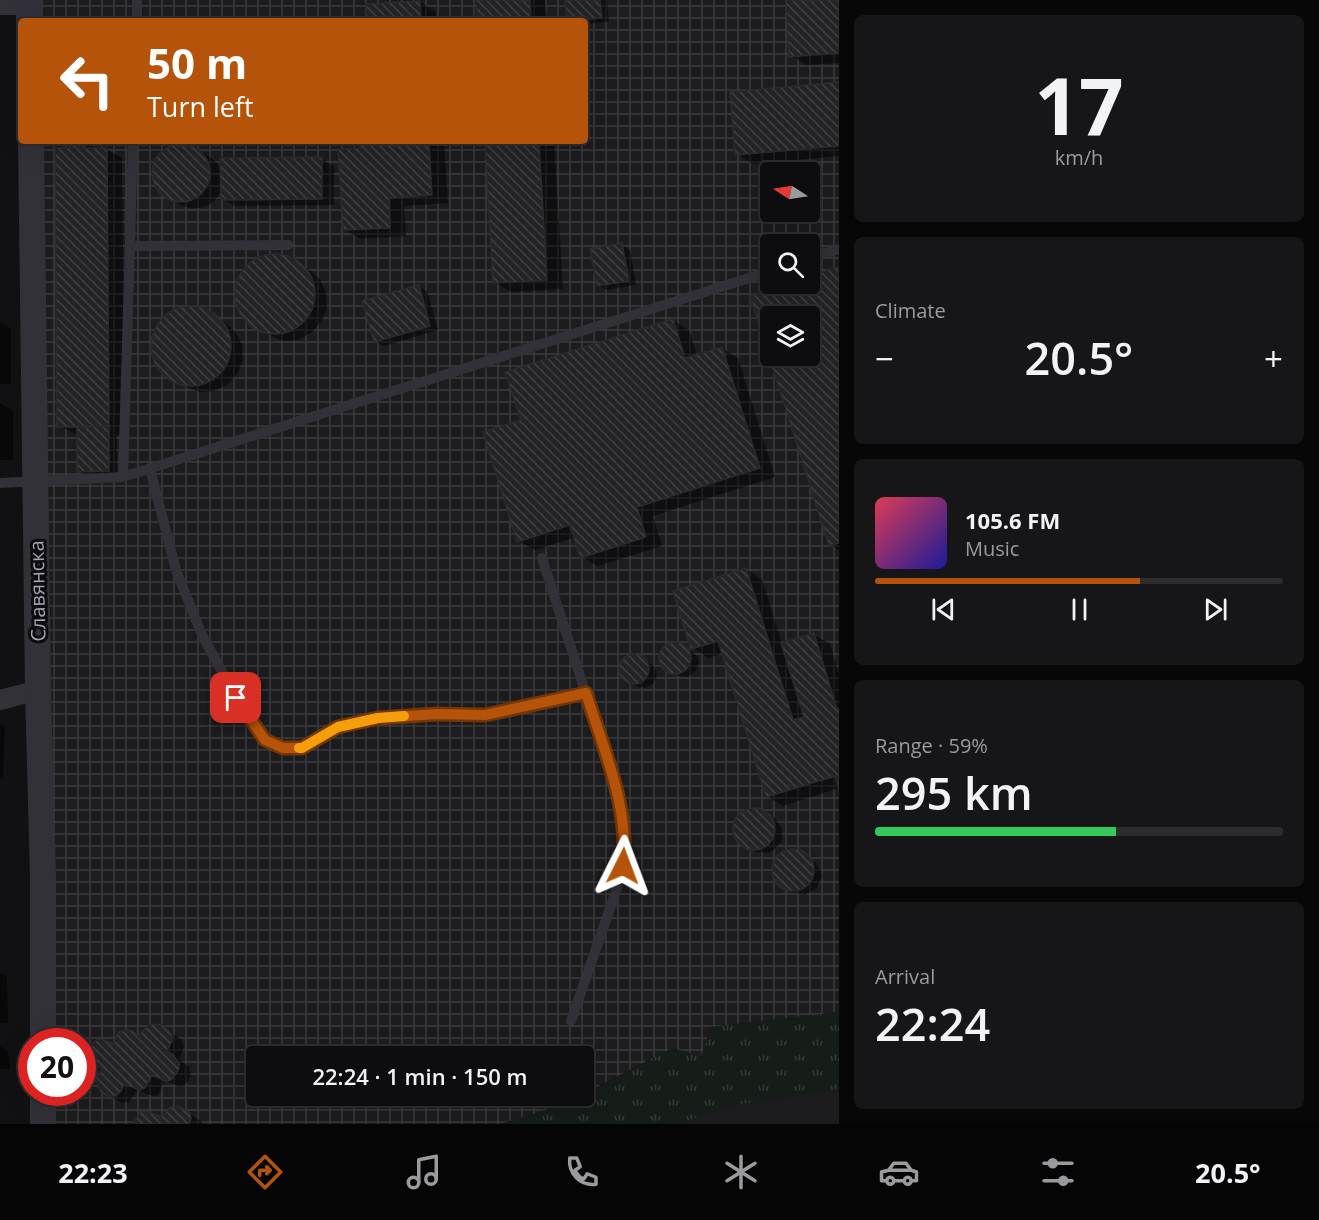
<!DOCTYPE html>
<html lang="en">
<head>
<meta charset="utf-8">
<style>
	body { margin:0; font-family:"Open Sans",sans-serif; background:#161517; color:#f1f3f6; height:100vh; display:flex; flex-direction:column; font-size:22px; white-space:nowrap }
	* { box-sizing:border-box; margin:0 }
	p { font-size:20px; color:#9a9b9e }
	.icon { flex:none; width:33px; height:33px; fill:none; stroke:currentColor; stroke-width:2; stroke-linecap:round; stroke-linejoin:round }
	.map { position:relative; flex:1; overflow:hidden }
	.panel { display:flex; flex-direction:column; gap:15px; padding:15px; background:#070708; width:480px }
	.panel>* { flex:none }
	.banner { position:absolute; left:18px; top:18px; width:570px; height:126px; border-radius:6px; box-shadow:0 6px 24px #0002,0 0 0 2px #2d2c2e; background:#b45309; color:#fff; overflow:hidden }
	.needle { width:39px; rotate:282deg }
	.controls { position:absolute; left:760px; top:162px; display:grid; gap:12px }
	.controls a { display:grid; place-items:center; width:60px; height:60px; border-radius:6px; background:#0d0c0e; box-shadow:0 6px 24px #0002,0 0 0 2px #2d2c2e; font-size:30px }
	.speed { position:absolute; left:18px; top:1028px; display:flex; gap:12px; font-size:30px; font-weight:700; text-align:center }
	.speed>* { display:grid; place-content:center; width:78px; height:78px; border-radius:50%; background:#0d0c0e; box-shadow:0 6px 24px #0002,0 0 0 2px #2d2c2e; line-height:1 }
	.speed .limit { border:9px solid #d22; background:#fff; color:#111 }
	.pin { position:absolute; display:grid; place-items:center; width:51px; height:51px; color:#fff; margin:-26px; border-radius:12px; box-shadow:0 3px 9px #0006 }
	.me { position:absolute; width:66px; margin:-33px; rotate:3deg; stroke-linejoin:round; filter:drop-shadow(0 0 4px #0008) }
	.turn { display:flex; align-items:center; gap:21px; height:126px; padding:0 30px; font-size:27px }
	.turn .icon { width:78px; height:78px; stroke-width:2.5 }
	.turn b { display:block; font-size:42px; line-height:51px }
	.big { font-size:45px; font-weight:600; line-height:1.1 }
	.panel .card { flex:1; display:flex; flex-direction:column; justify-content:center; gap:9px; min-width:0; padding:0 21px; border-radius:9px; background:#161517 }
	.panel .dial { align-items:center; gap:0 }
	.dial b { font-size:78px; line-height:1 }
	.song { display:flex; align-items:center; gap:18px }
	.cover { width:72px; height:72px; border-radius:9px; background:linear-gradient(135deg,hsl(350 70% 55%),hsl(240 70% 35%)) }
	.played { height:6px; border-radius:3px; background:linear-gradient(90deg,#b45309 65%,#2d2c2e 65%) }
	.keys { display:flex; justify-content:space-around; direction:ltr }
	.heat { display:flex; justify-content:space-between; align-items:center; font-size:33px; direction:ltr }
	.charge { height:9px; border-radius:4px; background:linear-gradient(90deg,#34c759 59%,#2d2c2e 0) }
	.trip { position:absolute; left:246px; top:1046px; width:348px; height:60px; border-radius:6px; background:#0d0c0e; box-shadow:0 6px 24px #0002,0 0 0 2px #2d2c2e; font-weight:600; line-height:60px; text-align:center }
	.dock { display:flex; height:96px; justify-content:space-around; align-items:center; background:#050506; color:#9a9b9e }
	.dock .icon { width:42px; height:42px }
	.dock .selected { color:#b45309 }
	.dock b { font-size:27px; color:#f1f3f6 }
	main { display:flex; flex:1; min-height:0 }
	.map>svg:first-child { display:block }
	.built { fill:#1c1c1f }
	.industrial { fill:url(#industrial-grid); fill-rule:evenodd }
	.grass { fill:url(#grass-tufts) }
	.shadow { fill:#0007; fill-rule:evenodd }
	.building { fill:url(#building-back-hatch); stroke:#2b2a2e; stroke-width:1.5; fill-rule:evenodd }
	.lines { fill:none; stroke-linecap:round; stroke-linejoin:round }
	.service { stroke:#313137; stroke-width:10 }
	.minor { stroke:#313137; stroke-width:20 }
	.tertiary { stroke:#313137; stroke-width:26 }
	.route-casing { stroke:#753606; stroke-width:15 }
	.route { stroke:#b45309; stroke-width:10 }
	.slow { stroke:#f59e0b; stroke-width:10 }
	.labels { text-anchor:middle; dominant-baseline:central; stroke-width:6; stroke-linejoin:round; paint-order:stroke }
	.street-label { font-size:20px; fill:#a0a2b4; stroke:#0c0b0d }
</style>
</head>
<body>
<main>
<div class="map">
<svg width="839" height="1124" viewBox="0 0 839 1124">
	<defs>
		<pattern id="industrial-grid" width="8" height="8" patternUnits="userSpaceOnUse" patternTransform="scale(1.5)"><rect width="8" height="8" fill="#1c1c1f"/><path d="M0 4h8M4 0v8" fill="none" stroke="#3a3a3d"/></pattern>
		<pattern id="grass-tufts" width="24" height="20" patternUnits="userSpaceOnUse" patternTransform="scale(1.5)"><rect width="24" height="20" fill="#161d19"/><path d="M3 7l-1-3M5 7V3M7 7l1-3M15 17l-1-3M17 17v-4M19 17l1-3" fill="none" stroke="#353b38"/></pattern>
		<pattern id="building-back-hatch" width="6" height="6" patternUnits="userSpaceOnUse" patternTransform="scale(1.5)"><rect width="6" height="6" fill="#242326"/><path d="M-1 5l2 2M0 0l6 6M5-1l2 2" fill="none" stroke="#404043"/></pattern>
	</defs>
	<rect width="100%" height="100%" fill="#111012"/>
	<path class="built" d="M839,1089V1124H680L722,1107Z"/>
	<path class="industrial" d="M29,0H839V1012L711,1027L701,1057L672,1048L584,1094V1056H256V1095H581L538,1113L500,1124H43V1092H82V1041H43L31,141H585V21H29ZM771,172H810V212H771ZM771,244H810V284H771ZM771,316H810V356H771Z"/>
	<path class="grass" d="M839,1012V1089L722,1107L680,1124H500L538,1113L584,1095L672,1048L701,1057L711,1027Z"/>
	<path class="shadow" d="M478,0H545L547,21H479Z
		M566,0H607L609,22L585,24V21H570L568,20Z
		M788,0H839V63L807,65L791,56Z
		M420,2L436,12V21H369Z
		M839,84V156L753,164L737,154Z
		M71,141H93V149H106L122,158L125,435H117V475L87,476L78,471V435L59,426L75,149Z
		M273,141H333V143H277Z
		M361,141H444L448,203L404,206L406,236L361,239L345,230L362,149Z
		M486,141H554L563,289L511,292L495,282Z
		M179,145L197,149L210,157L217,163L222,172L321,159L334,166V205L235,206L222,199V189L216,199L209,205L199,208H190L180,205L160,191L153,174L157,157L171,146Z
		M622,245L630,250L636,285L607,290L598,285Z
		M281,256L308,269L320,279L326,293L327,308L321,322L311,333L298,340L283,341L255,328L244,317L238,304L237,289L242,274L252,263L266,257Z
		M839,268V550L831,545L751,297L792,284H810V278ZM771,316H810V356H771Z
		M418,287L427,291L438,330L384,346L375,341Z
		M181,308H196L211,313L224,321L235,331L242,345L243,360L237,374L227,385L214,391L199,392L171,380L160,369L153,356V340L158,326L168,315Z
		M672,320L689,330L697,356L722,348L738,358L775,477L653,516L662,546L598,566L582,557L576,537L535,550L518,541L523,421Z
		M0,322L11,329V384H0Z
		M0,403L13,411V460H0Z
		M746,569L762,579L782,644L814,635L830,644L839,674V788L783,806L767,796L723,653L709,658L692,648Z
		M678,643L691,650L698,657L699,662L696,671L688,677L678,676L662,664L661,655L669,645Z
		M634,656L642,658L654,666L657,675L653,684L645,688L636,686L627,681L621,670L623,662Z
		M0,724L5,727L3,776L0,778Z
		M753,809L775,818L782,828V841L774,850L769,853L756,852L738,839L736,826L741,815Z
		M799,851L813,860L821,870L822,877L816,889L805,895L792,892L783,887L775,877L774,865L777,859L787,852Z
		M0,973L7,976L8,1023H0Z
		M157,1025L181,1039L184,1048L179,1059L189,1067L191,1076L184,1086L179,1087L165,1080L158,1095L153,1096L137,1090L129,1102L122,1103L102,1092L105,1068L113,1047L128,1031L142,1039Z
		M0,1046L8,1051L10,1069H0Z
		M178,1107L201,1121L202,1124H137L158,1118Z"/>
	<path class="building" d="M476,0H530L531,21H478Z
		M565,0H600L602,18L567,21Z
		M786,0H839V53L789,57Z
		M420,1L421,21H367L366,4Z
		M240,17V21H173V18Z
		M839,82V146L735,155L730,92Z
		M69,141H85V148H69Z
		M360,141H429L432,195L389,198L390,228L343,230L338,149L360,148Z
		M485,141H539L547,280L493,283Z
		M152 173a29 29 0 1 1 58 0a29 29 0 1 1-58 0Z
		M55,148H107L109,426L57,427Z
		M322,157V199L221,200L220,158Z
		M622,243L629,281L597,286L590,249Z
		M235 294a40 40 0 1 1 80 0a40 40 0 1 1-80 0Z
		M839,267V543L829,546L750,296L787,284H810V276ZM771,316H810V356H771Z
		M419,285L430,326L374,342L362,301Z
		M151 346a40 40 0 1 1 80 0a40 40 0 1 1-80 0Z
		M673,319L685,358L722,347L760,468L637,507L646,537L580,558L570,525L517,542L483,432L521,420L505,372Z
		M109,426V471L77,472V427Z
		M746,568L793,720L804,717L781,643L814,633L837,709L839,708V790L835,776L766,797L718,641L691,649L673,591Z
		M659 658a16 16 0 1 1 32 0a16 16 0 1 1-32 0Z
		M619 669a15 15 0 1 1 30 0a15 15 0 1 1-30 0Z
		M733 829a21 21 0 1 1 42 0a21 21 0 1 1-42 0Z
		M772 870a21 21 0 1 1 42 0a21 21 0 1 1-42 0Z
		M150,1024L163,1025L172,1035V1041L167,1051L172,1054L179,1063V1069L175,1075L171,1080L165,1081L152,1075L145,1088L140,1090L124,1084L121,1091L116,1096H108L101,1093L95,1079L103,1069L92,1062L90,1049L93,1043L98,1039L105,1040L114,1045L116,1036L119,1032L128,1030L133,1031L140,1039L141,1033Z
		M178,1106L189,1112L191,1118L189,1124H133L140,1112L147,1111L158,1116L163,1115L171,1107Z"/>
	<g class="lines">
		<path class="service" d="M137,21V0
			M130,246L288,245
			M810,258L839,249
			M150,469L176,570L202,635L236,697L265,740L283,748H302L338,727L378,718L437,714L485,715L586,693
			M123,477L133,141
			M0,483L123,477L771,271
			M542,558L616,787L626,845L623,866L616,891L571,1021"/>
		<path class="minor" d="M0,5H29
			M0,700L38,690"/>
		<path class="tertiary" d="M29,0V21
			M31,141L38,690L43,878V1041
			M43,1092V1124"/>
	</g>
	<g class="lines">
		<g class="route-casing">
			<path id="route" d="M236,698L265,740L283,748H302L338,727L378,718L437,714L485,715L586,693C603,748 630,808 623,866"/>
		</g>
		<use href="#route" class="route"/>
		<path class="slow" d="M299,748H302L338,727L378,718L404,716"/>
	</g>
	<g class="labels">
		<g class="street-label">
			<text transform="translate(37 591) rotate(-91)">Славянска</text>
		</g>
	</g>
</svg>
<div class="controls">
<a><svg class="needle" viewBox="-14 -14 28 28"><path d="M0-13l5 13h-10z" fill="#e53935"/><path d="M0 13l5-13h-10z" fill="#9a9b9e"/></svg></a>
<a><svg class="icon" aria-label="search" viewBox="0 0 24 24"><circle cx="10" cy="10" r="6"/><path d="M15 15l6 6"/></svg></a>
<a><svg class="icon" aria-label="layers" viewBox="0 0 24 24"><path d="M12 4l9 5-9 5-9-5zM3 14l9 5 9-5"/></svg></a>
</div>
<div class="speed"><div class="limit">20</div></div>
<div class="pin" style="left:236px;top:698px;background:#d93025"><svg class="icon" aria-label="arrive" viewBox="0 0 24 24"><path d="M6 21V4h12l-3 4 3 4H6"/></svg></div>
<svg class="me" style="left:623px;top:866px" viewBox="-20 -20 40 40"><path d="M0-17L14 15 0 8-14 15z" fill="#b45309" stroke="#fff" stroke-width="4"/></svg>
<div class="trip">22:24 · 1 min · 150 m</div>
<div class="banner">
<div class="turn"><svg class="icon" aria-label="left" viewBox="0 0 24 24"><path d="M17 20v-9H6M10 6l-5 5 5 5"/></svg><div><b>50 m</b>Turn left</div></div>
</div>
</div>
<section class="panel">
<div class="card dial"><b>17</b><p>km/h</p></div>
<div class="card"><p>Climate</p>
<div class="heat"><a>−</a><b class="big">20.5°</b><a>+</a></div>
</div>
<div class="card">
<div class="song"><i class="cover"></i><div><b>105.6 FM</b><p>Music</p></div></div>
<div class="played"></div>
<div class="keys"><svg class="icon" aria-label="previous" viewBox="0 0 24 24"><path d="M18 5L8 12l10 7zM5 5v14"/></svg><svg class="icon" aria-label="pause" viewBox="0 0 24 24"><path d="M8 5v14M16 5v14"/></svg><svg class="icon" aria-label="next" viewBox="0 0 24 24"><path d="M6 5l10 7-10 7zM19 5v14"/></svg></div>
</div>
<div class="card"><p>Range · 59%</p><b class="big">295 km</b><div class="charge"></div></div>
<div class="card"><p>Arrival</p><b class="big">22:24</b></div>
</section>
</main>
<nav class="dock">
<b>22:23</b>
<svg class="icon selected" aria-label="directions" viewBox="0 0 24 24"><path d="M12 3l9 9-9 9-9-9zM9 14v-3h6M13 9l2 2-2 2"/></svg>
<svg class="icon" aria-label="music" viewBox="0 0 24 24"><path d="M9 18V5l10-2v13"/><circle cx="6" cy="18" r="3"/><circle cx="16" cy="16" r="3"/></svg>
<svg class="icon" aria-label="phone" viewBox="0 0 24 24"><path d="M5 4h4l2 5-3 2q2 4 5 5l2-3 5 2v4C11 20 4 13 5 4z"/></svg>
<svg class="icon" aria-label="climate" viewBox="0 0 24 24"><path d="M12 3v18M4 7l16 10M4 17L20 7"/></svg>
<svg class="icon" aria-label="car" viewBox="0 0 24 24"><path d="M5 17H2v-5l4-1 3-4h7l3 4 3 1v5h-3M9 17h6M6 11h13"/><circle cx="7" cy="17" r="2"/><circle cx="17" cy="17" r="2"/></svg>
<svg class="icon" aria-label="filters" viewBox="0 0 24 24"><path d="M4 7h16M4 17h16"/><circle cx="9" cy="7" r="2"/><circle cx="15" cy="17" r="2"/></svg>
<b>20.5°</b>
</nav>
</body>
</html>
